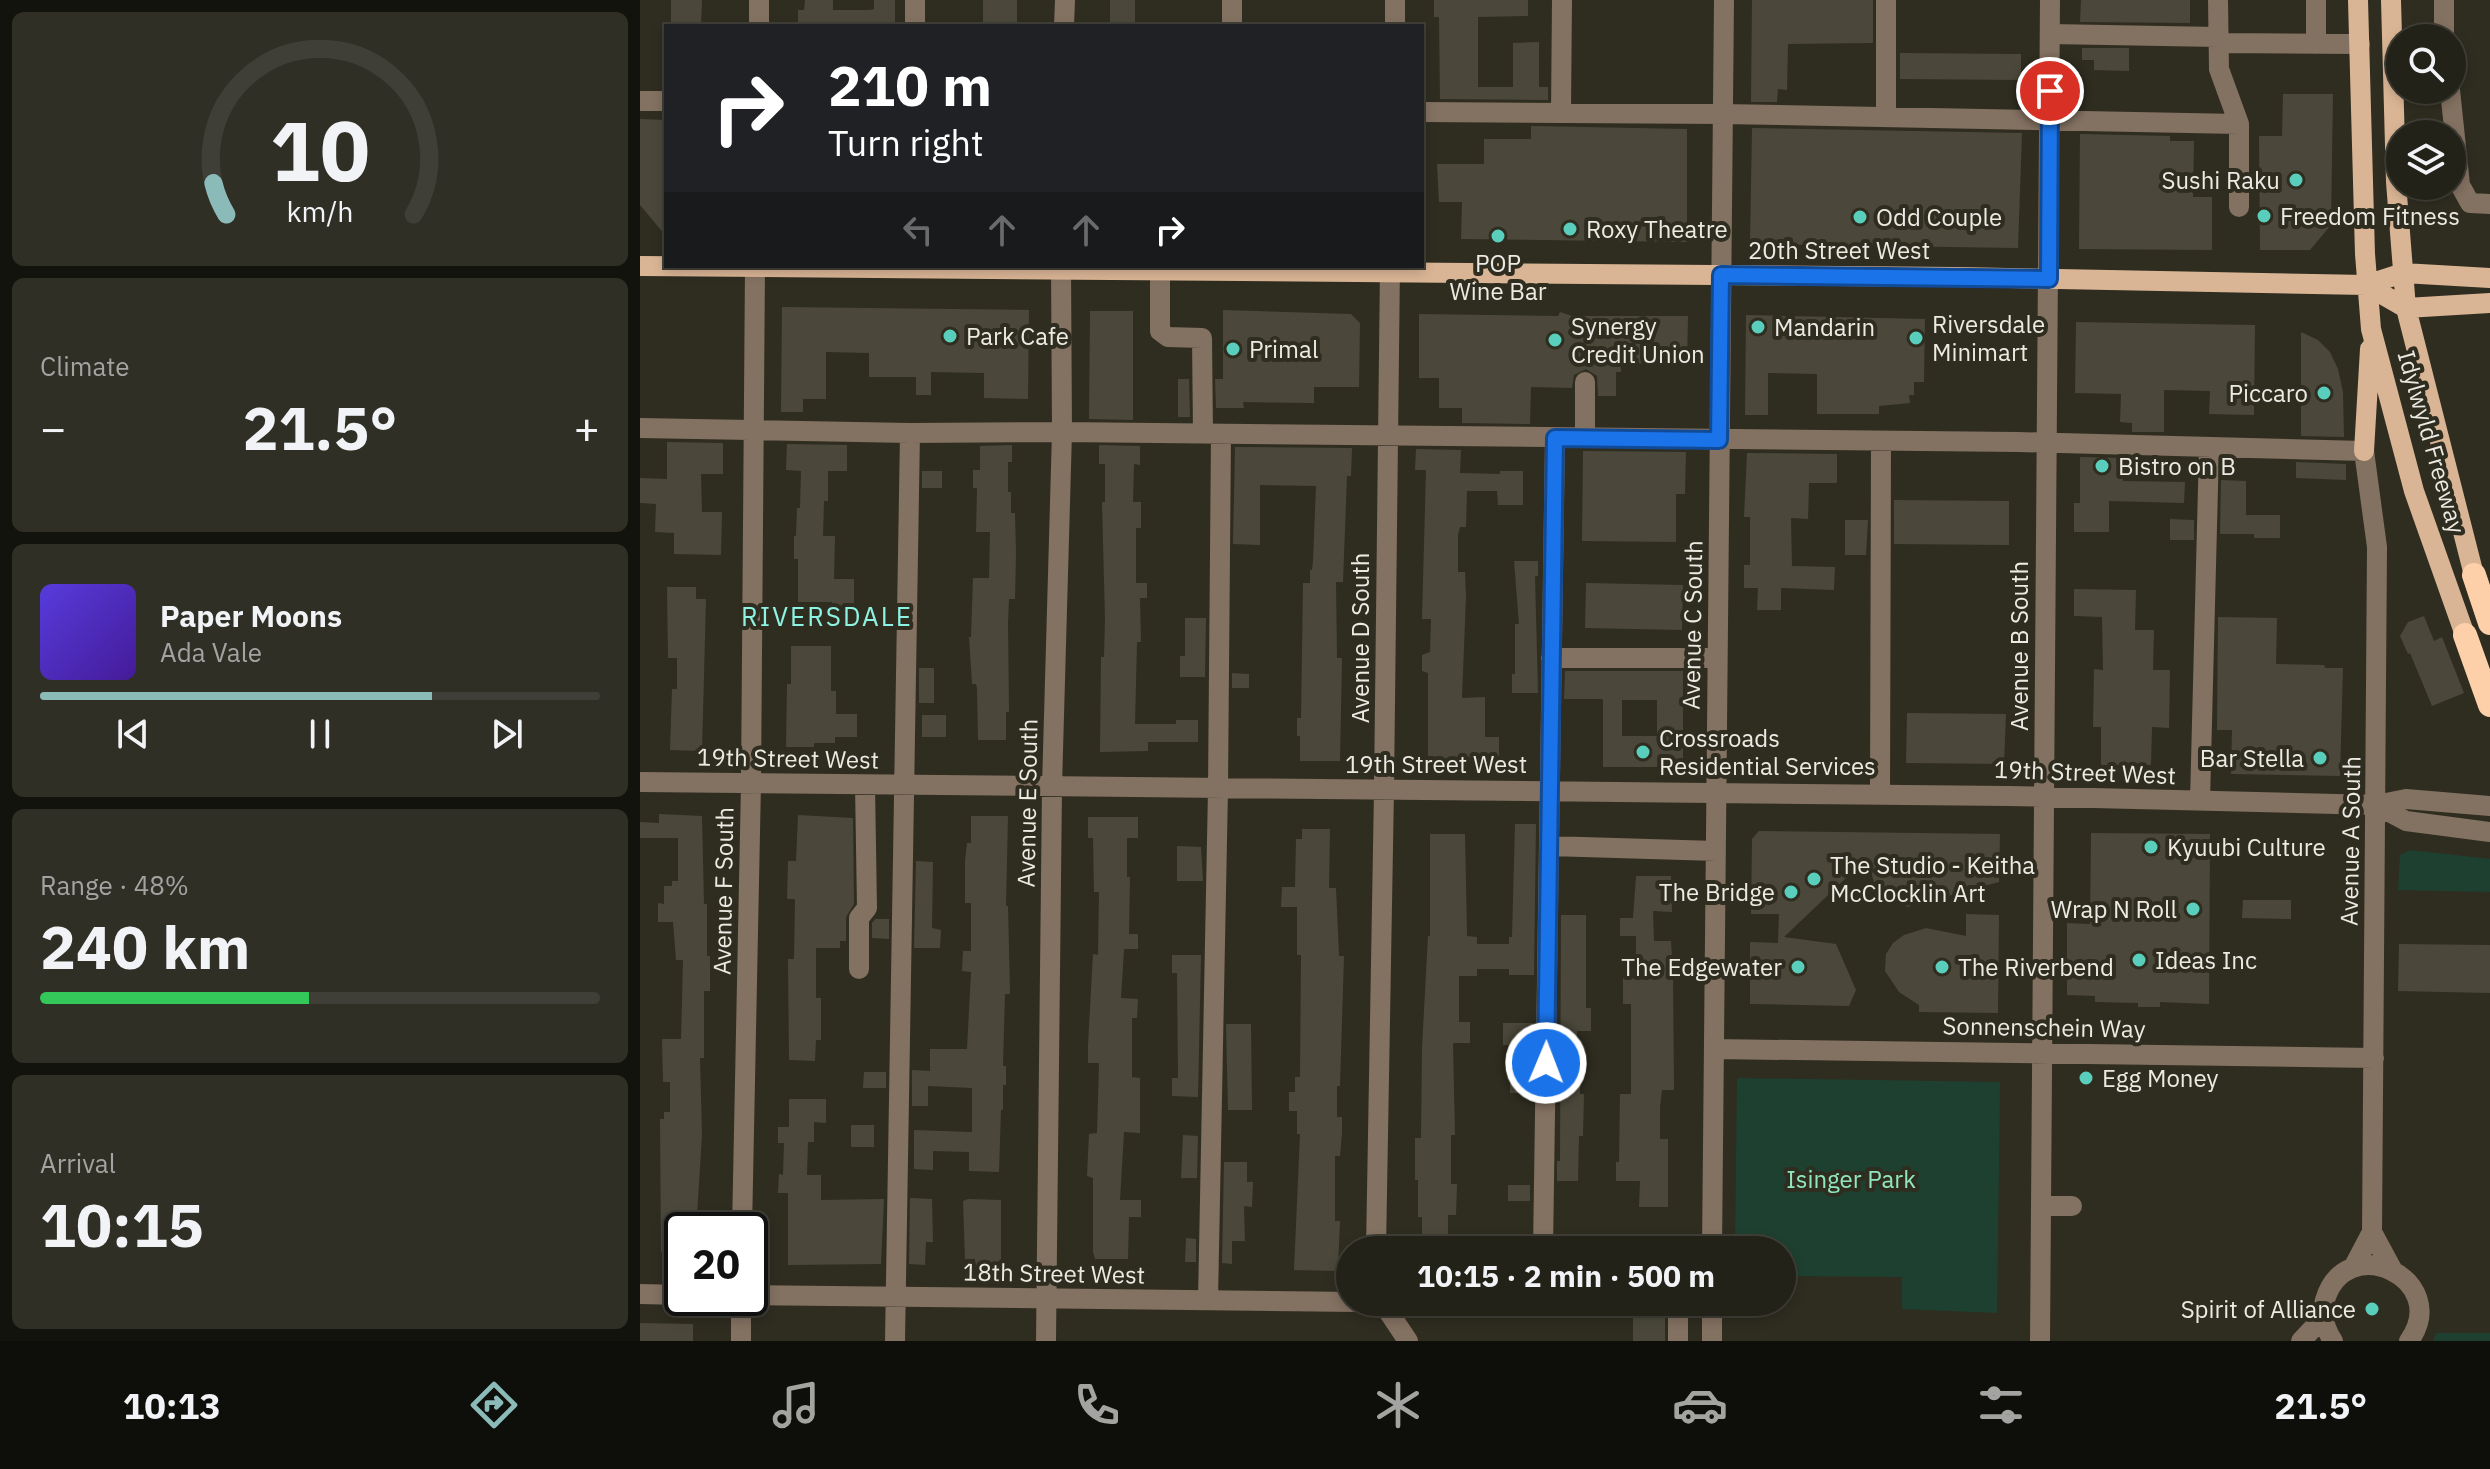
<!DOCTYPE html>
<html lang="en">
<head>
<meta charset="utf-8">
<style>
	body { margin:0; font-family:"IBM Plex Sans",sans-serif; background:#2f2f25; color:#f1f3f6; height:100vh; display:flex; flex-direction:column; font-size:30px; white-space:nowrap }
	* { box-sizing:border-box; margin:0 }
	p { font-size:26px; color:#a3a4a2 }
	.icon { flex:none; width:44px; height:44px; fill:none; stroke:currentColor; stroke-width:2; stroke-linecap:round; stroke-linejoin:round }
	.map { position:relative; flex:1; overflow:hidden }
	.drawer { display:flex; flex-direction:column; gap:12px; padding:12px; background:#13130d; width:640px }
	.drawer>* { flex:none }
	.banner { position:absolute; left:24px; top:24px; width:760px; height:244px; border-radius:0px; box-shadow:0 4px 12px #0003,0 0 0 2px #403f37; background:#202124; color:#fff; overflow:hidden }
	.controls { position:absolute; left:1746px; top:24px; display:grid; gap:16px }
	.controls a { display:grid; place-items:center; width:80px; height:80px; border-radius:50%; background:#232218; box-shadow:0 4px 12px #0003,0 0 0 2px #403f37; font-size:40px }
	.speed { position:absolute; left:24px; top:1212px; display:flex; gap:16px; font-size:40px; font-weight:700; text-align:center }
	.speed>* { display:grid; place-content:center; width:104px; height:104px; border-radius:50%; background:#232218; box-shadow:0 4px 12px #0003,0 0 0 2px #403f37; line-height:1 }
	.speed .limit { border:4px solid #111; border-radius:12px; background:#fff; color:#111 }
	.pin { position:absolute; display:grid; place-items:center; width:68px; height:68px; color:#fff; margin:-34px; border:4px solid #fff; border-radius:50%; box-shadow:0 2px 8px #0007 }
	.me { position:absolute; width:88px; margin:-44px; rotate:1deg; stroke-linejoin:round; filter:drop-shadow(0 0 6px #0008) }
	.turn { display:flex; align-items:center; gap:28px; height:168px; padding:0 32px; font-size:36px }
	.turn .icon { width:104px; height:104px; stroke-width:2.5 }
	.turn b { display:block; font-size:56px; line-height:68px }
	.lanes { display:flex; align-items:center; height:76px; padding:0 32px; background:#0003; justify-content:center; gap:40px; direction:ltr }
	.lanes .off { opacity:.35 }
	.big { font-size:60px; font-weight:700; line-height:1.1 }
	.drawer .widget { flex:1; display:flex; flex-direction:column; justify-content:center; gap:12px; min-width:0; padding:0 28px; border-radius:12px; background:#2f2f25 }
	.drawer .dial { align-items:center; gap:0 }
	.dial svg { height:208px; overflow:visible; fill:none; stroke:#403f37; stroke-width:7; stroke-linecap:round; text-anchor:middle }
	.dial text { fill:#f1f3f6; stroke:none }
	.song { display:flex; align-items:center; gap:24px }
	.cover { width:96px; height:96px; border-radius:12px; background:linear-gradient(135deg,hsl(250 70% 55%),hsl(260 70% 35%)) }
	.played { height:8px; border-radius:4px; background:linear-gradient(90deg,#8bbbb9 70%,#403f37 70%) }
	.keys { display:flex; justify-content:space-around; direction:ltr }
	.heat { display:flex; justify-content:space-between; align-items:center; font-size:44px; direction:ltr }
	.charge { height:12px; border-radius:6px; background:linear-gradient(90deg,#34c759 48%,#403f37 0) }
	.trip { position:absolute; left:696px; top:1236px; width:460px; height:80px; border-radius:40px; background:#232218; box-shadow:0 4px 12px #0003,0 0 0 2px #403f37; font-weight:700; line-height:80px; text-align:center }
	.tab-bar { display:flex; height:128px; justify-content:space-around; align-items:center; background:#0e0e0a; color:#a3a4a2 }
	.tab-bar .icon { width:56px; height:56px }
	.tab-bar .selected { color:#8bbbb9 }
	.tab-bar b { font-size:36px; color:#f1f3f6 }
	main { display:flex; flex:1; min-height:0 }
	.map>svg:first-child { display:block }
	.green { fill:#1e4030 }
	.building { fill:#4b483b; fill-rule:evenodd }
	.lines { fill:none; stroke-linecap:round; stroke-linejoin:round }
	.minor { stroke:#837161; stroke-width:20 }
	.major { stroke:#dab595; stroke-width:20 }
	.highway { stroke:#fdd0a9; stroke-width:24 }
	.route-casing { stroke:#114b97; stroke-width:20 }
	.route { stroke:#1a73e8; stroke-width:14 }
	.poi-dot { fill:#5acebd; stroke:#2f2d20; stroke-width:3 }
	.labels { text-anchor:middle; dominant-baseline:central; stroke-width:8; stroke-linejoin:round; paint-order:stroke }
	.poi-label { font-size:24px; fill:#eceae2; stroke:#2f2d20; text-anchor:start }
	.street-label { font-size:24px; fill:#eceae2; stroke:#2f2d20 }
	.park-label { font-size:24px; fill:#91e7bd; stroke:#2f2d20 }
	.neighbourhood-label { font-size:26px; letter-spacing:2px; fill:#8df4e3; stroke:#2f2d20 }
</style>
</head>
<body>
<main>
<section class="drawer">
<div class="widget dial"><svg viewBox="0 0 100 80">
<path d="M14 69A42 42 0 1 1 86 69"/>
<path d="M14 69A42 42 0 0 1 9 57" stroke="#8bbbb9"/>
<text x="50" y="56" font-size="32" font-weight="700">10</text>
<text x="50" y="72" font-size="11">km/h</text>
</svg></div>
<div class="widget"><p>Climate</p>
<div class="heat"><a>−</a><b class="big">21.5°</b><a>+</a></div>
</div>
<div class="widget">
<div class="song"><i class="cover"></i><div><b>Paper Moons</b><p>Ada Vale</p></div></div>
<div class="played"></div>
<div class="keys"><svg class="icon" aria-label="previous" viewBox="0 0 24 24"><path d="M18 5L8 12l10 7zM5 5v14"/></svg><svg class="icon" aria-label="pause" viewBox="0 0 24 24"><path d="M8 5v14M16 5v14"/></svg><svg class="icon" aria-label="next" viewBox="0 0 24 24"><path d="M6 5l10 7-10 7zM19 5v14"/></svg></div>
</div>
<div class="widget"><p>Range · 48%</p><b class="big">240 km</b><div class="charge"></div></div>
<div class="widget"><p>Arrival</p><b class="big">10:15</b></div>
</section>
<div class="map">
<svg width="1850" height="1341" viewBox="0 0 1850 1341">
	<rect width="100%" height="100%" fill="#2f2d20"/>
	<path class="green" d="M1770,850L1850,859V892L1758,890L1760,855Z
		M1097,1078L1360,1082L1357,1313L1262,1309V1277L1142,1276V1250H1095Z
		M1796,1333H1850V1341H1793Z"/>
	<path class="building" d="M31,0H62L61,26H31Z
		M165,0H193V10H230L234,9V0H255V26H158V10H164Z
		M343,0H377V26H343Z
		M470,0H495V26H470Z
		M794,0H888V16L838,17V87H873V43L899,42V87H908V100L800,99L799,17H794Z
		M1112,0H1233V43L1148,44L1147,90L1138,89L1137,102H1111Z
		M1441,0H1550V23L1440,22Z
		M1442,48H1489V71L1454,70V60H1442Z
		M1260,53L1381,54V80L1260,79Z
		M1643,94H1693L1691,225L1670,250H1620L1619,136H1642Z
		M0,119L26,120V236L0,205Z
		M891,126L1047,129V242L821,239L822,202H799L797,164H844V139H891Z
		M1112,128L1382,133L1378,248L1110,244Z
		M1440,134L1530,136V141H1554L1553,197H1572V250L1439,249Z
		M142,307L389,310L388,399L344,398V373L291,372V395H276V377H229V353L186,352V399H163V412H141Z
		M583,310L711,314L720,323L719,387H674V403L603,402L604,408H576L575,379H583Z
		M450,311H493V420L449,419Z
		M920,312L932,316H1048L1047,364L981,363V372H976V396H958L957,376L946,369L934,375L932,388L891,387L890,424L822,423V408H799V378H779V314L918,316Z
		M1106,315L1285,319L1284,382H1274V395H1269L1270,403L1239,406V414H1177V374L1128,373V415H1105Z
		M1436,322L1615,325L1614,415L1569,414L1570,391L1524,390V432H1492V423L1480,422L1481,394L1435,393Z
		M1661,332L1678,340L1690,352L1698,369L1703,392L1704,437L1661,436Z
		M538,379H549L550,417H538Z
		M27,442L83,443V474H61L62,512H82L81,555L34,554V533L15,532L16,504L0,503V478L27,479Z
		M147,444L207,445V471H188V501H184L183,536H195L194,579H214V606H192V602H158V559H154V536H156L157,508H160L161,471L146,470Z
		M372,445V462H368V492H371V513H375L376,553L375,599H369L368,623L369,712H366V740H338L337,688L336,684H332L329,637H331L333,578H349L350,532H336L337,488H333V470H340V446Z
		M459,445L500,446V465L494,464L493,502H501V528H496V583H507V598H500L501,642H497L495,724H536V720H558V742H508V751L460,752L461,657H464L465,619L462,502H465V464H459Z
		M595,447L712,448L711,476H707L703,582H696L697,658H702L700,761H660V736H657V718H661L663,583H670V570H672L673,561L676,486L620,485V545L593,544Z
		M776,449L821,450L820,473L860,474V471H883V505H858L857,491H827L826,527H820L818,535V572H825L826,596L822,698L845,697V737H859V761H788V673L782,671V655L790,652L791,619H782L786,470H775Z
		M943,451L1046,452L1045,494H1036V542L942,541Z
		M1107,453L1197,454V483H1169L1168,519L1151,518L1152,566L1195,567L1194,590L1141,588V610H1117L1118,588H1104V565H1110V517H1104Z
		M1440,457L1483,458V481L1545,482L1544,503L1469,501V532H1434V503H1440Z
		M1656,462L1706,464V480L1656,478Z
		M282,471H302V488H282Z
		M1581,480L1606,481V515H1640V538H1614V534H1580Z
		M1254,500L1369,501V545L1254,544Z
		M1530,519L1554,520V540H1530Z
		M1205,520H1228L1226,555H1205Z
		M874,561H898V576H895L898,693H872V674H875V624H879Z
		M946,583L1043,585L1042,630L945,628Z
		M27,587H56V599H66L62,751L30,750L32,689H37V658H28Z
		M1434,589L1496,590L1495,630H1514L1513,670H1530L1529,728L1512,727L1511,765H1461V727H1453L1454,669L1463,670L1462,617L1434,616Z
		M1784,616L1794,641L1802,637L1824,693L1792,706L1770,653L1768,654L1760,636L1768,622Z
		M1578,617L1637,618L1636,664L1684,665L1685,668H1703L1700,776L1591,774L1592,730H1577Z
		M545,618H566L565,677H540V656H545Z
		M151,646H191V691H196V714H217V737H195V743H174V747H146L147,684H151Z
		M279,668H294V703H279Z
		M925,671H1043V767H963V699H924ZM982,700H1017V736H982Z
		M592,673L609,674V688H592Z
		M1267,713L1366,714L1364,764L1266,763Z
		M282,715H306V737H282Z
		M19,814L62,816L64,904H67V956H70V991H64V1058H60L62,1135L57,1216H42V1252H21L20,1119H24V1112H30V1082H23L22,1039H41L43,960H36L33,922H18V903L24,904V886H32V881H38V838H0V822L19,823Z
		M158,815L213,818L214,904L206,917V941H200V948H176V998H181V1040H176L175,1061L149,1060L148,959H154L155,899H147L148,861H156Z
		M331,816H368L366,906H368L370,994H365L363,1066H366V1085H363V1110H361L359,1172L329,1171V1152L293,1151V1170L274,1169V1130L332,1132V1088L288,1086V1106H272V1070L290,1071V1049H327L331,972L322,971L323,951H331V903H325V861L327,843H331Z
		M448,817H498V838H487V877H490L489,934H498V949H484L481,998L498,999L497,1018H492V1077L500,1078V1133L484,1132L480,1200H501V1217H489L488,1259H455L453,1252V1178L447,1176L449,1134L457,1133L459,1063H448V1045L453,954L458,955L459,892H454L453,838H448Z
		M875,824H896L894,975H869V969H837V976H819V1022H830V1043H813L815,1135H811V1184H817L816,1215H808V1250H782V1217H778V1180H775V1138H781L782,1048L788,936H790V834H825L827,936L837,937V944H869V937H872Z
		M662,829H690L689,888H696L699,956H704L700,1086H697V1117H702V1133L700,1156H695V1221H700L698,1269L694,1271L654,1270L660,1134H657V1111H649V1092H655V1077H660L661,955H657V907H641L642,887H655L656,839H662Z
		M1119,831L1360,834L1359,882L1268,907L1237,893L1227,858L1144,937L1196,944L1216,990L1209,1006L1110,1004V942L1138,943L1139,914H1111L1112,839Z
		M1451,833L1570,834L1569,1004L1520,1002V1007H1498V1003L1455,1002V996L1427,995V923L1450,924Z
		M537,846L561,847L563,881H537Z
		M276,861L293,862L292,928L301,930L300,948H274Z
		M996,876H1031L1032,912L1013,911L1014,941H1031L1033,974L1034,1090H1022L1020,1107V1139H1028V1207H999L1000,1181H976V1162H979L980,1094H991V1004H983V978H996V936H980V918H993Z
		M1603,900H1651V919L1602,918Z
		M1326,914L1359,915L1358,1013L1279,1012V1005L1259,992L1245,971L1246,954L1253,943L1264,935L1286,928L1326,936Z
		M921,915H946V1008H951V1031H937V1071H940V1094H944L943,1136H939L938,1181H917V1161H920Z
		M235,919H249V939L232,938V923Z
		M1759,944L1850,945V993L1758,991Z
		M532,955H561L558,1097L532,1096V1078H538L537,973H532Z
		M863,1023H893L892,1093H870V1045H863Z
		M586,1024H611L612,1110H588Z
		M224,1072H246V1088H223Z
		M149,1099H186V1123L174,1122V1142H168L167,1175H181V1200L244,1199L241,1264L148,1265V1193H138L139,1174L143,1175L144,1143H138V1127H149Z
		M211,1125H234V1147H211Z
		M543,1135L558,1136L557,1178H541Z
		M584,1162H607V1182H613L612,1207L604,1206L605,1241H592V1264L582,1263Z
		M868,1185H890V1201H868Z
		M270,1198L292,1199L293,1242H286L285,1265L269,1264Z
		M328,1199L361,1200V1267H335V1259H325L323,1201Z
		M546,1238L556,1239V1262H545Z
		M993,1309H1025V1341H993Z
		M0,1323L53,1324V1341H0Z"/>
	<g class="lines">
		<path class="minor" d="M1246,0V117
			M1578,0L1579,69L1599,124V207
			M1676,0V44
			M1804,0V38
			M119,26V0
			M275,26V0
			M424,26L425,0
			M592,26V0
			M755,26V0
			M1410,34L1578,37
			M1579,43L1720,44
			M1810,90L1820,185L1830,203L1850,204
			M0,101H26
			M921,111L922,0
			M782,112L1082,114L1599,124
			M520,271V331L528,337L562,338L563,434
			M0,428L270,433L422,432L1378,442L1724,451L1737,547L1732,1232L1752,1269
			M945,438V382
			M911,658H1077
			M0,782L1369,796L1736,805L1766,799L1850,806
			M1240,794L1241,442
			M1560,801L1569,448
			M1736,805L1766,821L1850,832
			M909,846L1076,851
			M219,969V918L227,908L225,785
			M1074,1049L1734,1058
			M1402,1206H1432
			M102,1230L111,783L115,266
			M736,1250L744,790L750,266
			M903,1250L915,438
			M1072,1250L1084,0
			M1713,1268L1732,1232
			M0,1294L42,1295
			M110,1295L717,1302
			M568,1301L578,789L581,434
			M742,1302L768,1341
			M1038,1302V1341
			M101,1341V1298
			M255,1341L270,433
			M406,1341L412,787L422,432L421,266
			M1072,1341V1302
			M1400,1341L1410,0
			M1661,1341L1676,1325L1683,1314
			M1693,1341C1685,1329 1681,1314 1685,1300C1706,1229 1813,1279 1769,1341"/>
		<path class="major" d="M1718,0L1725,254L1731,329L1774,491L1825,635
			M1751,0L1756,182L1766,308L1834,575
			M0,266L1316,277L1726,285L1763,273L1850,278
			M1726,285L1766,308L1850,303
			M1724,451L1730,349"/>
		<path class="highway" d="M1834,575L1850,623
			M1825,635L1850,705"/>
	</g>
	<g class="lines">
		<g class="route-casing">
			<path id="route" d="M906,1063L915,438L1079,440L1081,275L1409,279L1410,91"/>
		</g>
		<use href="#route" class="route"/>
	</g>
	<g class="poi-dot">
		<circle cx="1656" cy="180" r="8"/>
		<circle cx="1624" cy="216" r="8"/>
		<circle cx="1220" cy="217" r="8"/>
		<circle cx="930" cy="229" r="8"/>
		<circle cx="858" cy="236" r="8"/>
		<circle cx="1118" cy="327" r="8"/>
		<circle cx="310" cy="336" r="8"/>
		<circle cx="1276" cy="338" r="8"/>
		<circle cx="915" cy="340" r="8"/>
		<circle cx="593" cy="349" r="8"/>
		<circle cx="1684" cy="393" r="8"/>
		<circle cx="1462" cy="466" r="8"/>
		<circle cx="1003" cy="752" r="8"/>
		<circle cx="1680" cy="758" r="8"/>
		<circle cx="1511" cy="847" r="8"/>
		<circle cx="1174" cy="879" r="8"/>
		<circle cx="1151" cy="892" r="8"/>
		<circle cx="1553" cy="909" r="8"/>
		<circle cx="1499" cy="960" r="8"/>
		<circle cx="1158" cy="967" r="8"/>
		<circle cx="1302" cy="967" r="8"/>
		<circle cx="1446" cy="1078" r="8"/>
		<circle cx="1732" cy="1309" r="8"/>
	</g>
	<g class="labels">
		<g class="poi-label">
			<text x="1640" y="180" text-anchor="end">Sushi Raku</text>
			<text x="1640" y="216">Freedom Fitness</text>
			<text x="1236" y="217">Odd Couple</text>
			<text x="946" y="229">Roxy Theatre</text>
			<text x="858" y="263" text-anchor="middle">POP<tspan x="858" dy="28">Wine Bar</tspan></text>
			<text x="1292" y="324">Riversdale<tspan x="1292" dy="28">Minimart</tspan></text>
			<text x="931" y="326">Synergy<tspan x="931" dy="28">Credit Union</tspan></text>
			<text x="1134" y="327">Mandarin</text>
			<text x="326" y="336">Park Cafe</text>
			<text x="609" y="349">Primal</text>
			<text x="1668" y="393" text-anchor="end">Piccaro</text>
			<text x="1478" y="466">Bistro on B</text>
			<text x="1019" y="738">Crossroads<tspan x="1019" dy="28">Residential Services</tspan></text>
			<text x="1664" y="758" text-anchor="end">Bar Stella</text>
			<text x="1527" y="847">Kyuubi Culture</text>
			<text x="1190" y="865">The Studio - Keitha<tspan x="1190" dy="28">McClocklin Art</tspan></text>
			<text x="1135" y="892" text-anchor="end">The Bridge</text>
			<text x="1537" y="909" text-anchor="end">Wrap N Roll</text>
			<text x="1515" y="960">Ideas Inc</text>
			<text x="1142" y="967" text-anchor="end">The Edgewater</text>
			<text x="1318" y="967">The Riverbend</text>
			<text x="1462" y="1078">Egg Money</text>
			<text x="1716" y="1309" text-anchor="end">Spirit of Alliance</text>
		</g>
		<g class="street-label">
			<text x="1199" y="250">20th Street West</text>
			<text transform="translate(1792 442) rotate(74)">Idylwyld Freeway</text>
			<text transform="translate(1052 625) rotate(-89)">Avenue C South</text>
			<text transform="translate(720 638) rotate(-90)">Avenue D South</text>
			<text transform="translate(1379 646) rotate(-90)">Avenue B South</text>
			<text transform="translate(148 758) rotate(1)">19th Street West</text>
			<text x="796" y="764">19th Street West</text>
			<text transform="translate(1445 772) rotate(2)">19th Street West</text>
			<text transform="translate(387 803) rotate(-89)">Avenue E South</text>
			<text transform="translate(1710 841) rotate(-89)">Avenue A South</text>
			<text transform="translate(83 891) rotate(-89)">Avenue F South</text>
			<text transform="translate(1404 1027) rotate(1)">Sonnenschein Way</text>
			<text transform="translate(414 1273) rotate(1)">18th Street West</text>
		</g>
		<g class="park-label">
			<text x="1211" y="1179">Isinger Park</text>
		</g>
		<g class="neighbourhood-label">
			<text x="187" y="616">RIVERSDALE</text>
		</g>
	</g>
</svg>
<div class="controls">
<a><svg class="icon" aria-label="search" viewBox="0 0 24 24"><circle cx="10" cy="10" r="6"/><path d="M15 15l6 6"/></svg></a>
<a><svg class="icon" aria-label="layers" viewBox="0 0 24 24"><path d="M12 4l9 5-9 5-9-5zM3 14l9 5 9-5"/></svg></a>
</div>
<div class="speed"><div class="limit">20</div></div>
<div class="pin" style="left:1410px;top:91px;background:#d93025"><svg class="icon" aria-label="arrive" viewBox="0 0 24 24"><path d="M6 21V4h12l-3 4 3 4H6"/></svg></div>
<svg class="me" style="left:906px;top:1063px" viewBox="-20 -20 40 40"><circle r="17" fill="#1a73e8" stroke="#fff" stroke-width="3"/><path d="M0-11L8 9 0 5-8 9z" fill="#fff"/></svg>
<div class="trip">10:15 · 2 min · 500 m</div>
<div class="banner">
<div class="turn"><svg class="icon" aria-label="right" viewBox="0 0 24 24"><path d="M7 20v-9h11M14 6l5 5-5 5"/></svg><div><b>210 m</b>Turn right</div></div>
<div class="lanes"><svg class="icon off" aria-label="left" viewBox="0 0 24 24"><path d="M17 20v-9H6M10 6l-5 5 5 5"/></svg><svg class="icon off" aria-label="ahead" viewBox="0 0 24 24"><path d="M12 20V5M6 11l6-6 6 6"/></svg><svg class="icon off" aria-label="ahead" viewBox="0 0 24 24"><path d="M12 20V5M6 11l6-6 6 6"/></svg><svg class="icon" aria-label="right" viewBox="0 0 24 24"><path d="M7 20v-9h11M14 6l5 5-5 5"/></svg></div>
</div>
</div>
</main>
<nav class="tab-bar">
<b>10:13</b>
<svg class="icon selected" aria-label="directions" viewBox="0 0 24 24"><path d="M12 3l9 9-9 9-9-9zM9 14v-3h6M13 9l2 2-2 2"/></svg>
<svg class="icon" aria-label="music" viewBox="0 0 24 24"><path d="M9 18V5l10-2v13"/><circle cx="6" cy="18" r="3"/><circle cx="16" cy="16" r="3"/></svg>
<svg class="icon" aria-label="phone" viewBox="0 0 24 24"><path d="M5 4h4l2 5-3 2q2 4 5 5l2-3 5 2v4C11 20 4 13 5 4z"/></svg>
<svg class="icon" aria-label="climate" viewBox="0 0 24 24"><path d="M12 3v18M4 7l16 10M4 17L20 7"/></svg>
<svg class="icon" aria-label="car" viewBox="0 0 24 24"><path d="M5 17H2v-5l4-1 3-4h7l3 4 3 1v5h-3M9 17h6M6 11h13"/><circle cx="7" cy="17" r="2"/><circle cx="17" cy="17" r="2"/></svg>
<svg class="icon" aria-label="filters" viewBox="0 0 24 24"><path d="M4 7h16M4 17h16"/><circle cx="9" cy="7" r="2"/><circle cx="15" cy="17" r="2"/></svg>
<b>21.5°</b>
</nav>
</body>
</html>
